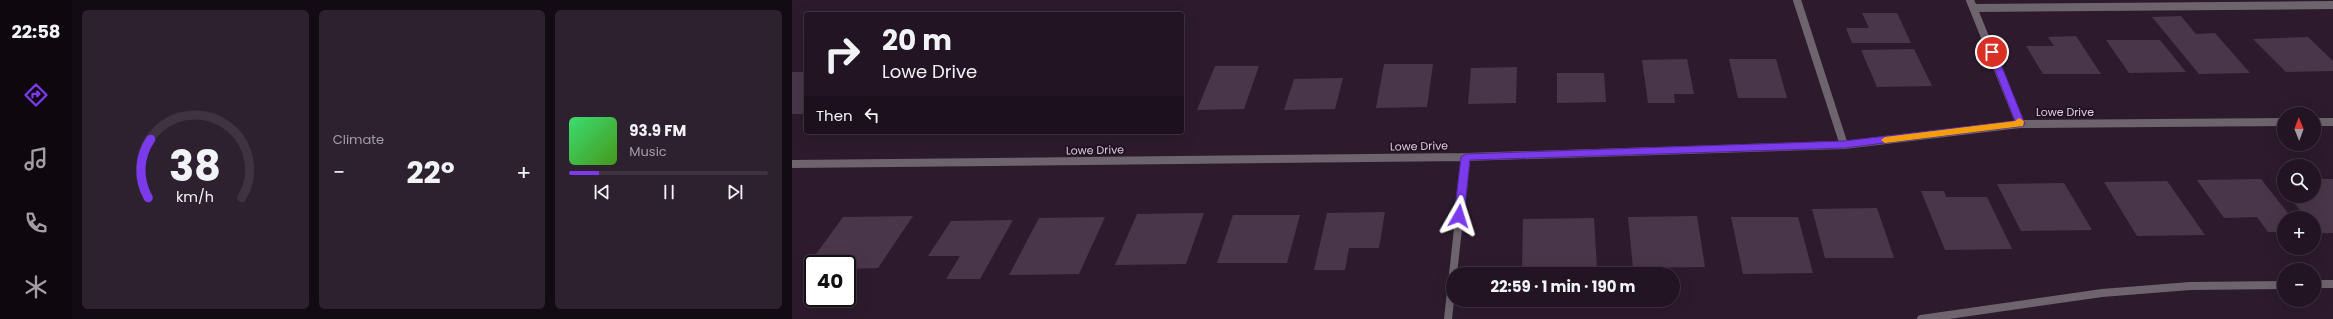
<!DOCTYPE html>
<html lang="en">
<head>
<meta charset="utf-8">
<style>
	body { margin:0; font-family:Poppins,sans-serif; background:#2e212f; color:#f1f3f6; height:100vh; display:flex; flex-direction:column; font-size:15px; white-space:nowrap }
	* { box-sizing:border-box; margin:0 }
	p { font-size:13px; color:#a29ea5 }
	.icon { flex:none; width:22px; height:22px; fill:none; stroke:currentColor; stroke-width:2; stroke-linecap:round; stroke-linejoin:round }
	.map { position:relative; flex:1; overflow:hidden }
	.drawer { display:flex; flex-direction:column; gap:10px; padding:10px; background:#130b13; width:720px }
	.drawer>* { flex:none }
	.hud { position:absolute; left:12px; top:12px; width:380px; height:122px; border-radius:4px; box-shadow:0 4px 16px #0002,0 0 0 1px #3f3340; background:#221422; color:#f1f3f6; overflow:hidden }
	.needle { width:26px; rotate:359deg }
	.tools { position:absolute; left:1485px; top:107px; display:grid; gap:8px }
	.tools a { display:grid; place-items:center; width:44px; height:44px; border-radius:50%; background:#221422; box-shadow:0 4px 16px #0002,0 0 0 1px #3f3340; font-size:20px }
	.speed { position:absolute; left:12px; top:255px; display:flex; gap:8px; font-size:20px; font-weight:700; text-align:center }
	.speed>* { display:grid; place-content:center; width:52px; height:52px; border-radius:50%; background:#221422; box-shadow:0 4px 16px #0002,0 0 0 1px #3f3340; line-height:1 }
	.speed .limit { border:2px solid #111; border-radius:6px; background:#fff; color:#111 }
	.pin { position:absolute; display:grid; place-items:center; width:34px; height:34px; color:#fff; margin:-17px; border:2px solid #fff; border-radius:50%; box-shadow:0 1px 4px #0007 }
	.me { position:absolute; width:44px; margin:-22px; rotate:6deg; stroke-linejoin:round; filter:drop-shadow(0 0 3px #0008) }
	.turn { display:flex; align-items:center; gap:14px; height:84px; padding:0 12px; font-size:18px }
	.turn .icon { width:52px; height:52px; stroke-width:2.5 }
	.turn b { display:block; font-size:28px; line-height:34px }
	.then { display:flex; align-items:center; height:38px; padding:0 12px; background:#0003; gap:8px; font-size:15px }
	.big { font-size:30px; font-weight:700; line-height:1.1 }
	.drawer .tile { flex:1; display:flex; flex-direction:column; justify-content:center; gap:6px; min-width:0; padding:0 14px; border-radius:6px; background:#2e212f }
	.drawer .dial { align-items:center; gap:0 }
	.dial svg { height:104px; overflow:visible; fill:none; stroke:#3f3340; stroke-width:7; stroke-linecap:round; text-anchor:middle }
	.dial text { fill:#f1f3f6; stroke:none }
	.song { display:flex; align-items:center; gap:12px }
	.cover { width:48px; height:48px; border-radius:6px; background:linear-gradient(135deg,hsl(140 70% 55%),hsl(100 70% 35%)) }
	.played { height:4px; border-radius:2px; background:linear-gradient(90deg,#7c3aed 15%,#3f3340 15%) }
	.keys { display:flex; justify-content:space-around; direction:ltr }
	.heat { display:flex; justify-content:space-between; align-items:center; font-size:22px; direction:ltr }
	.drawer .tiles { flex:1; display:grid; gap:10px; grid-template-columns:repeat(3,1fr) }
	.trip { position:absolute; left:654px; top:267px; width:234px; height:40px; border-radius:20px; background:#221422; box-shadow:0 4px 16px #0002,0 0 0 1px #3f3340; font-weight:700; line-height:40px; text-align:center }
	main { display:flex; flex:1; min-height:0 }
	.dock { display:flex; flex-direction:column; width:72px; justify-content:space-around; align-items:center; background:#0e080e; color:#a29ea5 }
	.dock .icon { width:28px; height:28px }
	.dock .current { color:#7c3aed }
	.dock b { font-size:18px; color:#f1f3f6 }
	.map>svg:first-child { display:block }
	.building { fill:#4a364a }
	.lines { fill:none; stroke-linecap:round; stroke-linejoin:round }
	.service { stroke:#6d646d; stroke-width:8 }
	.minor { stroke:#6d646d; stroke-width:8 }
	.tertiary { stroke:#6d646d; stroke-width:8 }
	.route { fill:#7c3aed; stroke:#51269a }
	.slow { fill:#f59e0b }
	.labels { text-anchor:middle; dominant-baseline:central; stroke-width:4; stroke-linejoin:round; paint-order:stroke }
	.street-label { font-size:11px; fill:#ddd0dc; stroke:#231223 }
</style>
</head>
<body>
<main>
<nav class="dock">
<b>22:58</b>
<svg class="icon current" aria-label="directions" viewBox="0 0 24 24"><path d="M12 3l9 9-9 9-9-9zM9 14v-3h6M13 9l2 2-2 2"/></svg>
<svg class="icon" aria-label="music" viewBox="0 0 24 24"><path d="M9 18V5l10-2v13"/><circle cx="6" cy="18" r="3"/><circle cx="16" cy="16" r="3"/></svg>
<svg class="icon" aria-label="phone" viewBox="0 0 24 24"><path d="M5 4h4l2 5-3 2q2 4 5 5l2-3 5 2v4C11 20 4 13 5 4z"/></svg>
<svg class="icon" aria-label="climate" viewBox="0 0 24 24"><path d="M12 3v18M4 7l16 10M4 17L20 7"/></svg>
</nav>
<section class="drawer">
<div class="tiles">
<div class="tile dial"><svg viewBox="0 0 100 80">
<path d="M14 69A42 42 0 1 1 86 69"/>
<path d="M14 69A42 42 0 0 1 16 24" stroke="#7c3aed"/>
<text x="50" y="56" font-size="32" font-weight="700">38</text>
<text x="50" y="72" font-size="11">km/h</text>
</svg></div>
<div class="tile"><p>Climate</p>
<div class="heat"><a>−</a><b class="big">22°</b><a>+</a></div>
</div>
<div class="tile">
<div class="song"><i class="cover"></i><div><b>93.9 FM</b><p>Music</p></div></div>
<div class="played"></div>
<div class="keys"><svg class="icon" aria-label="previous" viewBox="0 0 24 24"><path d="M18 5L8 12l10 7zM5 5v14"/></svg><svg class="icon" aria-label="pause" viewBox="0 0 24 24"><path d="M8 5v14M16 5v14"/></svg><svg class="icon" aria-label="next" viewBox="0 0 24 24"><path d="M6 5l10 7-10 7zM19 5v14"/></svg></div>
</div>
</div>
</section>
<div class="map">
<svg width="1541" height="319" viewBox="0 0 1541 319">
	<rect width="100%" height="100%" fill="#2d1b2d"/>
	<path class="building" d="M1070,13H1105L1119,43H1060L1054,28H1077Z
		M1389,16L1404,34L1423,33L1458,73L1407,74L1360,17Z
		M1284,36L1309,74H1251L1234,46H1262L1256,37Z
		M1516,37L1541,61V71L1494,72L1461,39Z
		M1314,40H1368L1394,72L1337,73Z
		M1122,49L1140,86L1085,87L1069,50Z
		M895,59L902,94H882L883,103H856L850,60Z
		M937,59H984L995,98H946Z
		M592,64H641L635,107L584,108Z
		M423,66H467L452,109L405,110Z
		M725,67L724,103L676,104L679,68Z
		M0,72H14L13,114H0Z
		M765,73H812L814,102L765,103Z
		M551,78L543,109L492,110L502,79Z
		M1469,179L1500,218H1492V232H1476L1465,217L1432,218L1405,180Z
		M1483,179H1492V190Z
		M1522,179H1541V233H1526L1522,227V218H1514L1497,196H1522Z
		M1375,181L1413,235L1345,236L1312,182Z
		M1272,183L1300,230L1229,231L1205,184Z
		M1129,191H1152L1154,197H1195L1220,249L1153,250Z
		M1085,208L1102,258H1033L1020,209Z
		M593,212L587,248H557L553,270H522L535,213Z
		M412,213L394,264L323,265L345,214Z
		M441,215H508L495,263H425Z
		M121,216L86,268L55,269V264H21V269H13L51,217Z
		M905,216L913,267L841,268L836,217Z
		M313,217L287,274L217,275L247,218Z
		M939,217H1006L1021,273L951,274Z
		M802,218L805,269L730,270L731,219Z
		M221,220L188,279H154L168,256H136L159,221Z"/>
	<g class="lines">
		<path class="service" d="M1005,0L1052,145
			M1182,8L1541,5
			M1522,284H1541
			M1129,319L1310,293L1398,286L1492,285"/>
		<path class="minor" d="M1178,0L1228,124"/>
		<path class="tertiary" d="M1522,122H1541
			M0,164L674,157L1052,145L1228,124L1492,122
			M656,319L674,157"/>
	</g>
	<path class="route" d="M1200,49L1204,52L1233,124L1231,126L1052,148L678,160L672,216L667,220L662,216L669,157L674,154L1052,141L1223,121L1196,52Z"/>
	<path class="slow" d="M1227,118L1232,121L1231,126L1093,143L1089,140L1093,137L1223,121Z"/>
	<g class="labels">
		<g class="street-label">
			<text x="1273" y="112">Lowe Drive</text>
			<text transform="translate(627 146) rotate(-1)">Lowe Drive</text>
			<text transform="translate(303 150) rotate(-1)">Lowe Drive</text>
		</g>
	</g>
</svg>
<div class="tools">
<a><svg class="needle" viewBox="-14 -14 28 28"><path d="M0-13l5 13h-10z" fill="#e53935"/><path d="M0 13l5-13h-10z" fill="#a29ea5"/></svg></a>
<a><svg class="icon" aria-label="search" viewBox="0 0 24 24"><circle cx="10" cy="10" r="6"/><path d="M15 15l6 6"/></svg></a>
<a>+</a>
<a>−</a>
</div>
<div class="speed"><div class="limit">40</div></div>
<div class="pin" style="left:1200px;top:52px;background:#d93025"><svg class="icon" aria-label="arrive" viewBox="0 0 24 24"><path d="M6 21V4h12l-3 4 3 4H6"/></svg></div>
<svg class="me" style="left:667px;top:216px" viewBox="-20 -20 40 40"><path d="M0-17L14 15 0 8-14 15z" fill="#7c3aed" stroke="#fff" stroke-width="4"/></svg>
<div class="trip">22:59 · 1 min · 190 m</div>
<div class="hud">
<div class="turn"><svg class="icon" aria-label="right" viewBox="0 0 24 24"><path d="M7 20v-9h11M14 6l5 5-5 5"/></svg><div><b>20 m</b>Lowe Drive</div></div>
<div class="then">Then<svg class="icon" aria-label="left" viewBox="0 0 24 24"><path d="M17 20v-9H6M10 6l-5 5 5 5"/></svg></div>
</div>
</div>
</main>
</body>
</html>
